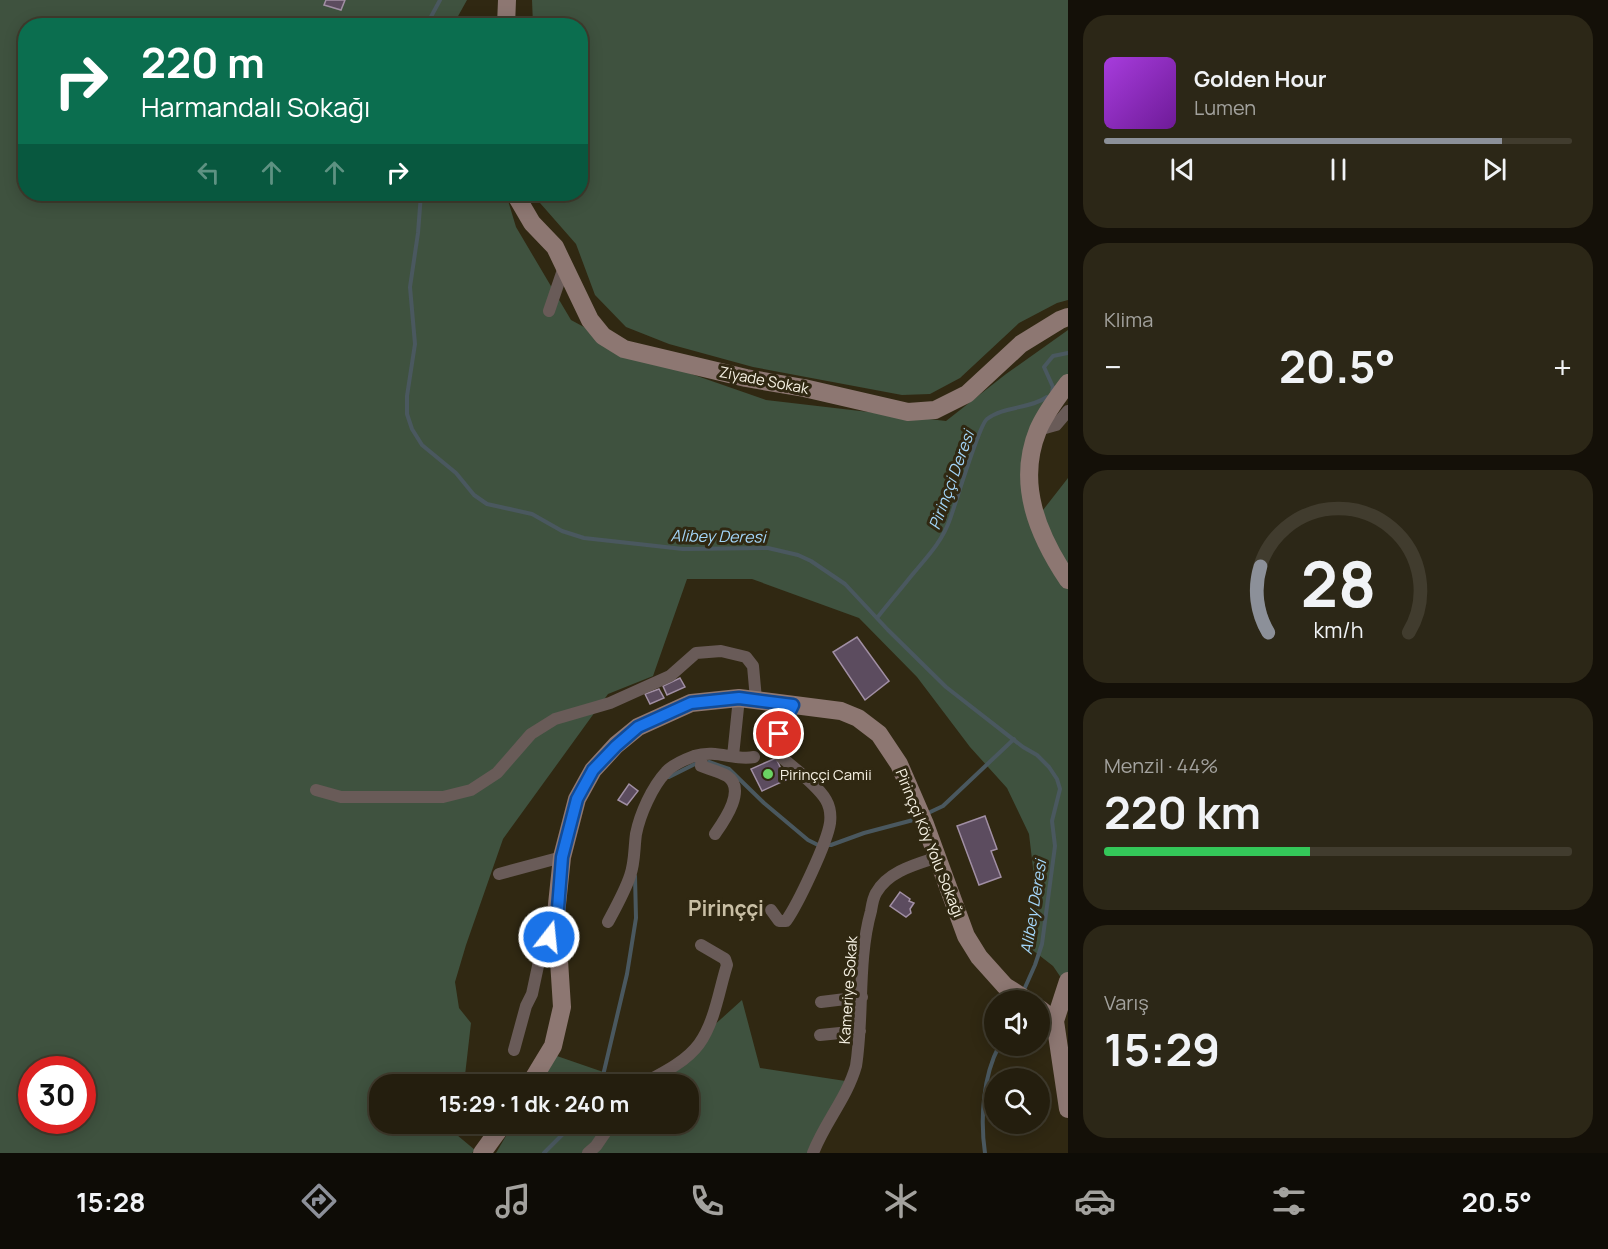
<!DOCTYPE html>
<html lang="tr">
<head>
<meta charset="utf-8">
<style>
	body { margin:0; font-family:Manrope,sans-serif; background:#2c2717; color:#f1f3f6; height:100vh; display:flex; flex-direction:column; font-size:22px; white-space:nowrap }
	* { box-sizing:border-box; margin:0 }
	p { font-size:20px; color:#a3a29e }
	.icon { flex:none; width:33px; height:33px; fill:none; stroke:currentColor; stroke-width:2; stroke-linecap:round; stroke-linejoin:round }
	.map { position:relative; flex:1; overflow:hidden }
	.side { display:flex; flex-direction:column; gap:15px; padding:15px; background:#141008; width:540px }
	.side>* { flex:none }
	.banner { position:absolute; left:18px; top:18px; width:570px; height:183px; border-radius:24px; box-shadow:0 3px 15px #0003,0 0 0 2px #413c2e; background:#0b6e4f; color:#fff; overflow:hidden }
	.buttons { position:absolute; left:984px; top:990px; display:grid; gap:12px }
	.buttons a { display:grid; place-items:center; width:66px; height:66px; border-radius:50%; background:#241e0e; box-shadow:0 3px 15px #0003,0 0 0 2px #413c2e; font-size:30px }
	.speed { position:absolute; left:18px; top:1056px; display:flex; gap:12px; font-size:30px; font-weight:700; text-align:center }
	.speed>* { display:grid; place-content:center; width:78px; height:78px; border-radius:50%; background:#241e0e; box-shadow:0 3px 15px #0003,0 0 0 2px #413c2e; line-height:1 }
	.speed .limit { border:9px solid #d22; background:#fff; color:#111 }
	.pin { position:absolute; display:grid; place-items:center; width:51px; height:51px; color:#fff; margin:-26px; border:3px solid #fff; border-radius:50%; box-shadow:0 2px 6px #0007 }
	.me { position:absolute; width:66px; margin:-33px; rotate:16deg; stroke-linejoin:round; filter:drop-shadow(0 0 4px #0008) }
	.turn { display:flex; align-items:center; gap:21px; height:126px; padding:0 24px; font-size:27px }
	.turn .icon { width:78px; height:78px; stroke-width:2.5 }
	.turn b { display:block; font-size:42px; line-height:51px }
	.lanes { display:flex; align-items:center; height:57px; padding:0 24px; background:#0003; justify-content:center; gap:30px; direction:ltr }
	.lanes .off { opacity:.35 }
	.big { font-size:45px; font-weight:700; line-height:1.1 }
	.side .card { flex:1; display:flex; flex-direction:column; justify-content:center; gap:9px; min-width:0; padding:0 21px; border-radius:24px; background:#2c2717 }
	.side .dial { align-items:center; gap:0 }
	.dial svg { height:156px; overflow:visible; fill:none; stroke:#413c2e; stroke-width:7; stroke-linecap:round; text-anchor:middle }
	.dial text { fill:#f1f3f6; stroke:none }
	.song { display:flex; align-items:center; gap:18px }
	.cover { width:72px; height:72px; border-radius:9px; background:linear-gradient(135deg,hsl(280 70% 55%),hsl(280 70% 35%)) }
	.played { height:6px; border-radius:3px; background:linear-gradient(90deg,#8c9099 85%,#413c2e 85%) }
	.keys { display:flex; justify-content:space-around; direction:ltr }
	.heat { display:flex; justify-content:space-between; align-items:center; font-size:33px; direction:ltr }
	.charge { height:9px; border-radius:4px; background:linear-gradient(90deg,#34c759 44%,#413c2e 0) }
	.trip { position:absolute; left:369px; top:1074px; width:330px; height:60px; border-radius:24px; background:#241e0e; box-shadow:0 3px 15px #0003,0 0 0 2px #413c2e; font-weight:700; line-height:60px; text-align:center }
	.tabs { display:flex; height:96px; justify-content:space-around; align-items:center; background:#0e0c06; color:#a3a29e }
	.tabs .icon { width:42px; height:42px }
	.tabs .selected { color:#8c9099 }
	.tabs b { font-size:27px; color:#f1f3f6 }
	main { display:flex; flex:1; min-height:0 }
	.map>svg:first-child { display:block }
	.green { fill:#3f523f; fill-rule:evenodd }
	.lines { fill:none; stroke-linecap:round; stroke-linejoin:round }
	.stream { stroke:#4a585f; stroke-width:4 }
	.building { fill:#5c4c5f; stroke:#a18fa4; stroke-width:1.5 }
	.street { stroke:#695b58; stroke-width:12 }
	.secondary { stroke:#8d7772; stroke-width:18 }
	.route-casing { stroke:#114b97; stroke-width:15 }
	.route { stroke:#1a73e8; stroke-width:10 }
	.poi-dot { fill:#6ad363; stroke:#302812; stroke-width:2 }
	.labels { text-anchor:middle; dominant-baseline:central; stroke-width:6; stroke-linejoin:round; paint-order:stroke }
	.street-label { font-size:15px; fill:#f6f1e3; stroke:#302812 }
	.poi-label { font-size:15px; fill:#f6f1e3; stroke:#302812; text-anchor:start }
	.water-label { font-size:16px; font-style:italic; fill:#a3d5f8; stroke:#302812 }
	.district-label { font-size:21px; font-weight:bold; fill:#c9bfa5; stroke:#302812 }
</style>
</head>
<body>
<main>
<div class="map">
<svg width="1068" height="1153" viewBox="0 0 1068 1153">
	<rect width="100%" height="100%" fill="#302812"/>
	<path class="green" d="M0,0H467L457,18L469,25L26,26V194H506L516,227L571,320L634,354L766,400L946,421L1006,374L1068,330V395L1042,429L1030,478L1036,519L1068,478V988L1053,966L1026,945L1035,885L1029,834L1007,788L970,747L917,677L859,618L752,579H687L653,676L608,694L503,839L466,945L455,982L459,1008L471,1023L464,1084H380V1124H459L457,1135L475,1150L472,1153H0ZM32,1070H82V1120H32Z
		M532,0H1068V300L1057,303L1019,323L960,378L930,394L902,395L753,367L669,344L626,327L595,295L576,244L533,195V194H580V26L533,25Z
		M742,1000L760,1068L852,1082L814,1153H496L513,1124H688V1084H649Z
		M554,1055L638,1084H537Z"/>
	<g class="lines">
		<path class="stream" d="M426,26L440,0
			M421,194L418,233L410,287L415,344L407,396V414L412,429L422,445L456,473L474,495L487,504L532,514L562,531L584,538L683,549L768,548L798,555L811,561L845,584L888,630L946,687L1023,747L1037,755L1049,767L1057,779L1060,789L1052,821L1055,846L1042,944L1035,965L1023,992
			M1052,392L1053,387L1044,367L1053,356L1068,353
			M877,618C888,604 900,590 912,575C927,557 942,542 950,519C956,503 979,425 987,419C1004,406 1030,409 1047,397
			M709,762L729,769L764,803L808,840L818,845H831L864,833L917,819
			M669,777L695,764
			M926,814L943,806L1014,739
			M601,1084L627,974L636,918L635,876
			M544,1153L573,1124
			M985,1153C980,1119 983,1076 999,1046"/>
	</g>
	<path class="building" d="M326,0H345L341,10L324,5Z
		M857,637L889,681L865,700L833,652Z
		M680,678L685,687L667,695L663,686Z
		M659,689L664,698L650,704L645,694Z
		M776,758L786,780L762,791L751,769Z
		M629,784L638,791L627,805L618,800Z
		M985,816L997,849L991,851L1001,877L979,885L957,826Z
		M900,892L910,899L909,901L914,903L910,909L911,913L906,917L890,906Z"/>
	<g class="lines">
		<path class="street" d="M549,311L564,267
			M1038,430L1056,425L1068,411
			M772,749L793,705
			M702,755L701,766C709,769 720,772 727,776C747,789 724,821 715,834
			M733,756L739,698
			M316,790L341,797H443L471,790L497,773L531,734L555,719L610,703L670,676L696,653L721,651L746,657L753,666L756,699
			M499,874L562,857
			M771,910L779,921H786C798,904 827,843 830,823C831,815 830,807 826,800C817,784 787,763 772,749
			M608,922C616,907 625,891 630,876C635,862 634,848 636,834C640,814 652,787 666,772C672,765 686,759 694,756C717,749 734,761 754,757
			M821,1002L862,997
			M820,1035L860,1031
			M514,1050L526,1006L532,994L541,952L555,925
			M642,1084C661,1074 686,1062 699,1044C715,1022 719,990 727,965L725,959L701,945
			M588,1153L596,1146L611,1124
			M813,1153C825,1122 847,1098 856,1066C864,1015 857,961 871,911C872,905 873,898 876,893C888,871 917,864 938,857"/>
		<path class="secondary" d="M506,26L507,0
			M515,194L532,223L555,247L590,320L603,336L624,349L746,378L804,388L908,412L935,410L967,394L1021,344L1060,320L1068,317
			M1068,383C1057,398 1045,413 1038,430C1016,484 1038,535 1068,580
			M1040,1009L1055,1021L1068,1109
			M1055,1021L1068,981
			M530,1084L553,1046L562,1007L556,914L562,857L577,799L593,770L616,745L638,727L691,703L739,698L841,711L858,718L879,734L899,764L925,824L966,936L979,957L1005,986L1027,1000
			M482,1153L503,1124"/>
	</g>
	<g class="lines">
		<g class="route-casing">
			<path id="route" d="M549,937L557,921L562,857L577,799L593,770L616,746L638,727L691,703L739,698L793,705L779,734"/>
		</g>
		<use href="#route" class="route"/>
	</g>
	<circle class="poi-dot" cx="768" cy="774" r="6"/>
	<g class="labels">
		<g class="street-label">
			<text transform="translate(764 380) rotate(11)">Ziyade Sokak</text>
			<text transform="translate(930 843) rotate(68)">Pirinççi Köy Yolu Sokağı</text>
			<text transform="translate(848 990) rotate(-86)">Kameriye Sokak</text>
		</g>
		<g class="poi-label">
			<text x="780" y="774">Pirinççi Camii</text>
		</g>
		<g class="water-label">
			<text transform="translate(951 480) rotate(-70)">Pirinççi Deresi</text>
			<text transform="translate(718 536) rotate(1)">Alibey Deresi</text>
			<text transform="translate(1033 907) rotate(-81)">Alibey Deresi</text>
		</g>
		<g class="district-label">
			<text x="726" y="908">Pirinççi</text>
		</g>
	</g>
</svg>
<div class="buttons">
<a><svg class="icon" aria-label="sound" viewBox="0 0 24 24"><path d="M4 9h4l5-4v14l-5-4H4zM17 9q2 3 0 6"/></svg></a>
<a><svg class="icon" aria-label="search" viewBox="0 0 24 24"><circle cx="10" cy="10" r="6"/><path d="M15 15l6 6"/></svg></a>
</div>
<div class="speed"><div class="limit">30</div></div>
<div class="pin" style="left:779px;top:734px;background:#d93025"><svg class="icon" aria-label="arrive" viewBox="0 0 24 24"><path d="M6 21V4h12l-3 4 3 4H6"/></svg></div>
<svg class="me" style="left:549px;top:937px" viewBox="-20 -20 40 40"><circle r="17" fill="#1a73e8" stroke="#fff" stroke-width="3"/><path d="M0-11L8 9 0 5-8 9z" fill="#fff"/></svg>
<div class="trip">15:29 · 1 dk · 240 m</div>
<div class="banner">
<div class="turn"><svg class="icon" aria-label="right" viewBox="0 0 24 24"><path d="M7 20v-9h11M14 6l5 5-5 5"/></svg><div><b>220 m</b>Harmandalı Sokağı</div></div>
<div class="lanes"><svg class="icon off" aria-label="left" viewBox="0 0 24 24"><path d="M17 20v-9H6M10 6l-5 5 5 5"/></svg><svg class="icon off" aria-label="ahead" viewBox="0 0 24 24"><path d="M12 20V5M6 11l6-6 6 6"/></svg><svg class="icon off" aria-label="ahead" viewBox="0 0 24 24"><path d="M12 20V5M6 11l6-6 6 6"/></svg><svg class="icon" aria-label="right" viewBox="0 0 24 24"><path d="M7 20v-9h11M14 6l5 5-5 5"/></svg></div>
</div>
</div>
<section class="side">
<div class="card">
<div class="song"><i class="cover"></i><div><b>Golden Hour</b><p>Lumen</p></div></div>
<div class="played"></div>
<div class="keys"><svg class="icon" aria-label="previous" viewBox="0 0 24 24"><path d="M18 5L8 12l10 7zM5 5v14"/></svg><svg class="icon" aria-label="pause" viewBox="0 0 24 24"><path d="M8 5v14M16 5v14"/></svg><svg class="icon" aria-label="next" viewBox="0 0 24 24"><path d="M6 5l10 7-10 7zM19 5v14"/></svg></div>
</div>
<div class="card"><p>Klima</p>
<div class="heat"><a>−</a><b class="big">20.5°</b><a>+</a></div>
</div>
<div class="card dial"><svg viewBox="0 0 100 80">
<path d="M14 69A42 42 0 1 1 86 69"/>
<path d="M14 69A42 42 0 0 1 10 35" stroke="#8c9099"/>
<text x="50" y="56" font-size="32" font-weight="700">28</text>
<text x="50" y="72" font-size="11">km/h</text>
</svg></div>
<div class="card"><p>Menzil · 44%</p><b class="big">220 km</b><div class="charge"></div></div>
<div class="card"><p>Varış</p><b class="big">15:29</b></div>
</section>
</main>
<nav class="tabs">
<b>15:28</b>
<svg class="icon selected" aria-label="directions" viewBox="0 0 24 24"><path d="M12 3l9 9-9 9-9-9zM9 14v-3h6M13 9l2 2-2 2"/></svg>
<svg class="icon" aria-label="music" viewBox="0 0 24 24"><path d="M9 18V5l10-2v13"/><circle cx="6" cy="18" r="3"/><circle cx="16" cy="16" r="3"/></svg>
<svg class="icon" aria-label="phone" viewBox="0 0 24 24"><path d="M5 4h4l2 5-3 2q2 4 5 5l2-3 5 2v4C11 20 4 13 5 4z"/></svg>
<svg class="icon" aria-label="climate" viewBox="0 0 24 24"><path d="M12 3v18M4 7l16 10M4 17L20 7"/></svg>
<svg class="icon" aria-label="car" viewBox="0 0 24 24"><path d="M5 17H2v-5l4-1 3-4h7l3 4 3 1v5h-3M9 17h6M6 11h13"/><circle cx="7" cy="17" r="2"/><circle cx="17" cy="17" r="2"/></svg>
<svg class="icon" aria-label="filters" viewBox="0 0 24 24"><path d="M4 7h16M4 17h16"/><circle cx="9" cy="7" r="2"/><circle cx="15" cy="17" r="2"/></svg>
<b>20.5°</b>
</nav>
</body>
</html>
